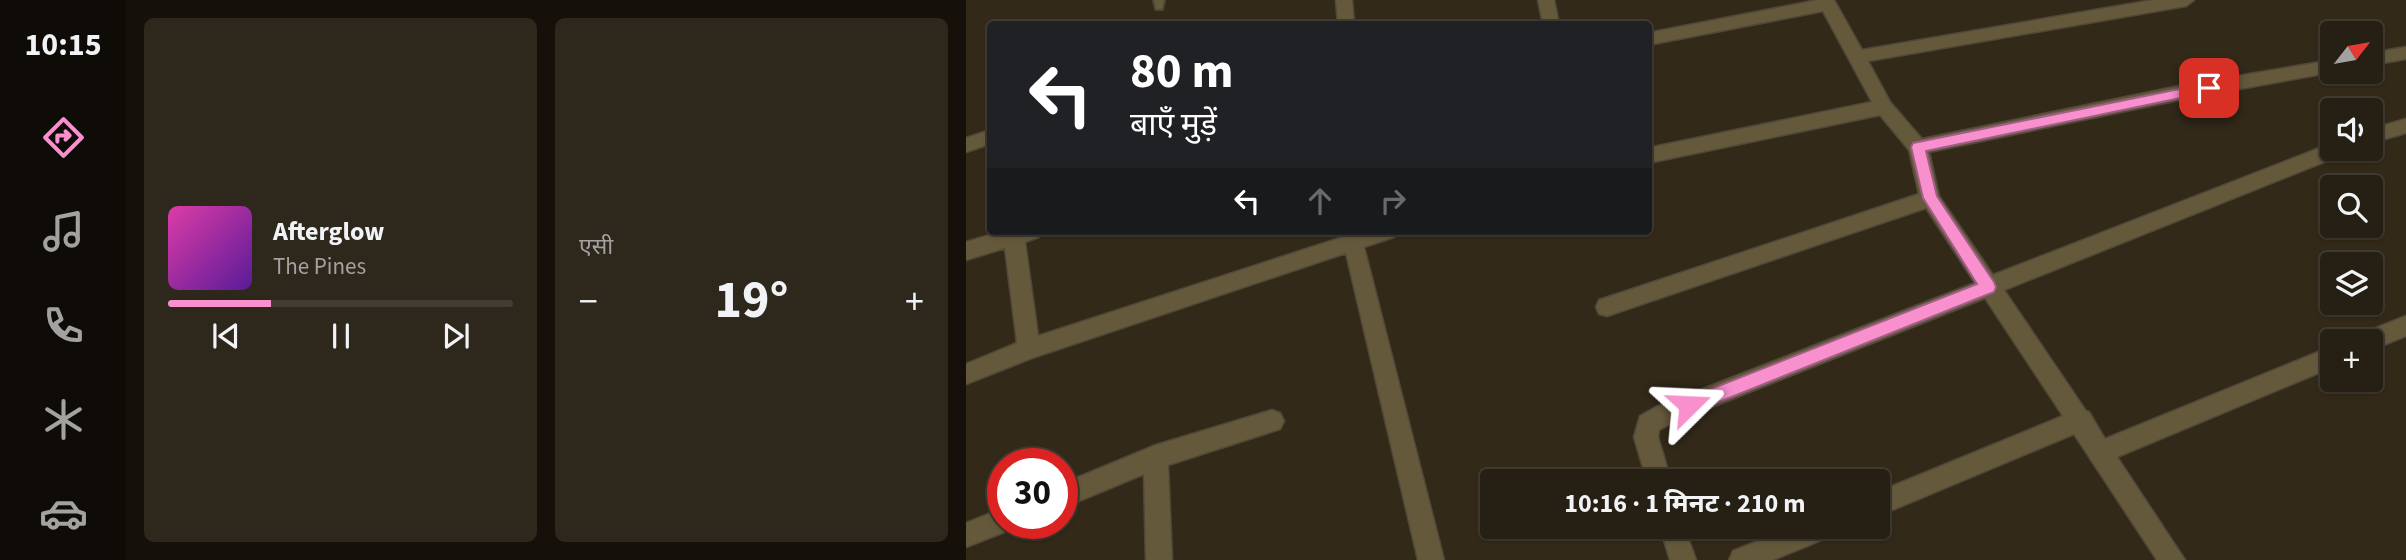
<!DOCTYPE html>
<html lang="hi">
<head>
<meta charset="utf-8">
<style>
	body { margin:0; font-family:"Source Sans 3","Noto Sans Devanagari",sans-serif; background:#2e271c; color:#f1f3f6; height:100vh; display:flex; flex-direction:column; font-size:26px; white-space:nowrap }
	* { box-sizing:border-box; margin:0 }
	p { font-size:23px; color:#a4a2a0 }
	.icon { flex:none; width:38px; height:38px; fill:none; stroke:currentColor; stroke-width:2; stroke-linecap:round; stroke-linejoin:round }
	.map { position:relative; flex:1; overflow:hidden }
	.sheet { display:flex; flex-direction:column; gap:18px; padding:18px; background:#15110a; width:840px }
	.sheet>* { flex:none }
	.banner { position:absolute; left:21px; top:21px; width:665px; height:214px; border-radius:7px; box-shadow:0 2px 5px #0004,0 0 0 2px #423d33; background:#202124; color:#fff; overflow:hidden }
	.needle { width:46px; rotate:59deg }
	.fabs { position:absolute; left:1354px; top:21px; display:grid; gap:14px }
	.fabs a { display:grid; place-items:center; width:63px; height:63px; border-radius:7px; background:#261f13; box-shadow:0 2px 5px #0004,0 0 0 2px #423d33; font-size:35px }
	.speed { position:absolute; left:21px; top:448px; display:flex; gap:14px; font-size:35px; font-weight:700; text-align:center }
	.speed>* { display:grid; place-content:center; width:91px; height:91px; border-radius:50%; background:#261f13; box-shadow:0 2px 5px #0004,0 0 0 2px #423d33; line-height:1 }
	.speed .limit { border:10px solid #d22; background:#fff; color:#111 }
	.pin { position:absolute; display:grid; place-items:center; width:60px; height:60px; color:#fff; margin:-30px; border-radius:14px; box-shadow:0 4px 10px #0006 }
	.me { position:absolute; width:77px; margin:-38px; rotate:69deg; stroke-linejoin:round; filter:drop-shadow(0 0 5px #0008) }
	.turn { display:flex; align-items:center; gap:24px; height:147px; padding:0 28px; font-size:32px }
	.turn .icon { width:91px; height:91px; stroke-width:2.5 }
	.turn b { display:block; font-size:49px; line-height:60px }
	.lanes { display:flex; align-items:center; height:66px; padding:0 28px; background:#0003; justify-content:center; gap:35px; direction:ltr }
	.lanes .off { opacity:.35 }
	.big { font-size:52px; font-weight:700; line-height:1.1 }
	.sheet .card { flex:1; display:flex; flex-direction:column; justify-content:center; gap:10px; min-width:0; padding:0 24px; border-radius:10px; background:#2e271c }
	.song { display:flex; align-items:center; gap:21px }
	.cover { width:84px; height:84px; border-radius:10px; background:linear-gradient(135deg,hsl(320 70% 55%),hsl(270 70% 35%)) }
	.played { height:7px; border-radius:4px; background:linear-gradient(90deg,#f790cd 30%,#423d33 30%) }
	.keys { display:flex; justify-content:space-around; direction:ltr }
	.heat { display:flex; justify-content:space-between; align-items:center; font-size:38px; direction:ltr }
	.sheet .tiles { flex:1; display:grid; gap:18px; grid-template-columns:repeat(2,1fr) }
	.trip { position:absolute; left:514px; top:469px; width:410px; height:70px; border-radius:7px; background:#261f13; box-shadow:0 2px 5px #0004,0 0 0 2px #423d33; font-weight:700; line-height:70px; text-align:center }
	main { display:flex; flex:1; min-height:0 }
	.menu { display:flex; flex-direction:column; width:126px; justify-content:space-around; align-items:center; background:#0f0c08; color:#a4a2a0 }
	.menu .icon { width:49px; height:49px }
	.menu .active { color:#f790cd }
	.menu b { font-size:32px; color:#f1f3f6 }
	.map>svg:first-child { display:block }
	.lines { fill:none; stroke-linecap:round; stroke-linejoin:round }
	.lane-casing { stroke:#4f4738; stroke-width:4 }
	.street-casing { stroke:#4f4738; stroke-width:3 }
	.lane { fill:#65593b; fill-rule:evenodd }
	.street { fill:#65593b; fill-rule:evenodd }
	.route { fill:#f790cd; stroke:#a15e85; stroke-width:2 }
</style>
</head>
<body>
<main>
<nav class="menu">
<b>10:15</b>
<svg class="icon active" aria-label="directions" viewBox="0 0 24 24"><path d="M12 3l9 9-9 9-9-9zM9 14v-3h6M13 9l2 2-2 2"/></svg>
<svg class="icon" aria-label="music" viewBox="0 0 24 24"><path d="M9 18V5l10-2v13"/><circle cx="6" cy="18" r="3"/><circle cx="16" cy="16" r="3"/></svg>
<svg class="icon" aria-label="phone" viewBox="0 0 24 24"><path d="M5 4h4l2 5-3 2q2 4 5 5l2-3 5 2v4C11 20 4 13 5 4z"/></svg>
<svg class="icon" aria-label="climate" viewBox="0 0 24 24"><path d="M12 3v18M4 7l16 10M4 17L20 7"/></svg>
<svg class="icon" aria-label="car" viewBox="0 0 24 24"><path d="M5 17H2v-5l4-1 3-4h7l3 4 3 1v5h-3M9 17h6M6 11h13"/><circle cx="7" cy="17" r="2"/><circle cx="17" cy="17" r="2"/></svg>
</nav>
<section class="sheet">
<div class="tiles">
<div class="card">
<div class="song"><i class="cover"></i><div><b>Afterglow</b><p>The Pines</p></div></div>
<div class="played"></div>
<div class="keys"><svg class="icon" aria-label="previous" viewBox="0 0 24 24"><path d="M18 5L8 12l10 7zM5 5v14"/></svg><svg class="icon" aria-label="pause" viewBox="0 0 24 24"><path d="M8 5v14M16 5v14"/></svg><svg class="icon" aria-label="next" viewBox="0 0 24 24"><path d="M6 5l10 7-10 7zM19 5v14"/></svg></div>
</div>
<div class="card"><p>एसी</p>
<div class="heat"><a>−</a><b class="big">19°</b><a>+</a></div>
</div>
</div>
</section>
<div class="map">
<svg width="1440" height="560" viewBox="0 0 1440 560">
	<rect width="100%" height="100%" fill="#322919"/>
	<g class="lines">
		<g class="lane-casing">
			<path id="lane" d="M188,0H198L196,9H190Z"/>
		</g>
		<g class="street-casing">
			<path id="street" d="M370,0H386L388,24H372Z
				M572,0H588L593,24H577Z
				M852,0H868L896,50L1187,0H1228L1220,6L902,61L924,102L956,139L1218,85L1367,60V72H1369H1367L1218,99L963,152L973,196L1027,275L1364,144L1367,143V149H1380L1378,154L1038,290L1120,411L1123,412L1139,439L1367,346V367L1151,457L1219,560H1191L1108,434L912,516V492L1097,416L1019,298L706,423L693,430L692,437L705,481H681L668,437L674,416L690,407L1009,283L960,208L641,316L633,314L630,307L633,300L953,194L943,150L914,115L682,163V148L906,102L857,11L682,45V33Z
				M1440,47V59L1405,65V53Z
				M1440,119V133L1405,143V129Z
				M24,130V144L0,152V138Z
				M37,231H76L73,237L59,242L72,336L377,237V231H431L428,237L398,247L478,560H452L380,253L66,358L0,384V364L51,343L39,248L0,260V242Z
				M1440,316V336L1405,350V341H1392L1395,334Z
				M306,410L314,413L318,421L314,429L202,465L206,560H180L178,474L96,508V484L190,445Z
				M37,508V523H48L46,529L0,547V523Z
				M694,527H718L730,560H704Z
				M826,527H868L865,536L807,560H763L767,551Z"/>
		</g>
		<use href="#lane" class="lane"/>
		<use href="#street" class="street"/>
	</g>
	<path class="route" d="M1243,83L1248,84V91L960,151L971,196L1028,282L1030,287L1028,292L723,414L717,411L714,405L717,400L1011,284L957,198L945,147L947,143Z"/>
</svg>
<div class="fabs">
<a><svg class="needle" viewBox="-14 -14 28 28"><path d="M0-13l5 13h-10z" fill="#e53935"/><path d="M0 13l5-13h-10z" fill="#a4a2a0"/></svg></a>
<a><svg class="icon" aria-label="sound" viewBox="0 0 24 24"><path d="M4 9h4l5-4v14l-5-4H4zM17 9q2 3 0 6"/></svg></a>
<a><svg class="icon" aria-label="search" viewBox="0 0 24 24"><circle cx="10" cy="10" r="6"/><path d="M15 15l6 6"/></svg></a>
<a><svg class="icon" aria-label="layers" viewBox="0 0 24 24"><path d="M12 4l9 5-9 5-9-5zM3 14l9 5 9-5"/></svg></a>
<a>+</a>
</div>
<div class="speed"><div class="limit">30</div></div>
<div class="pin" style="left:1243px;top:88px;background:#d93025"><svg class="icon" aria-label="arrive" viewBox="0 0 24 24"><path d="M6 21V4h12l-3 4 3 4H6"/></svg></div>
<svg class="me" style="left:723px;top:405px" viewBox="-20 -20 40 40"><path d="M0-17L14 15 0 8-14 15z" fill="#f790cd" stroke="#fff" stroke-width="4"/></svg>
<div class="trip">10:16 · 1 मिनट · 210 m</div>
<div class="banner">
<div class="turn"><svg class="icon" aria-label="left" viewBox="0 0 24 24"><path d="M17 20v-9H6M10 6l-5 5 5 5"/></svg><div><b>80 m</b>बाएँ मुड़ें</div></div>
<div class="lanes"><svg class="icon" aria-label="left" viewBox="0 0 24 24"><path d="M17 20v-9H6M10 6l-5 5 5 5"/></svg><svg class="icon off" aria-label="ahead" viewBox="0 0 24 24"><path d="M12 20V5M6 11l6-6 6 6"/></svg><svg class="icon off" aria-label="right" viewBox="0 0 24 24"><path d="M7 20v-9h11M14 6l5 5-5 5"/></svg></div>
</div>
</div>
</main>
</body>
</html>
